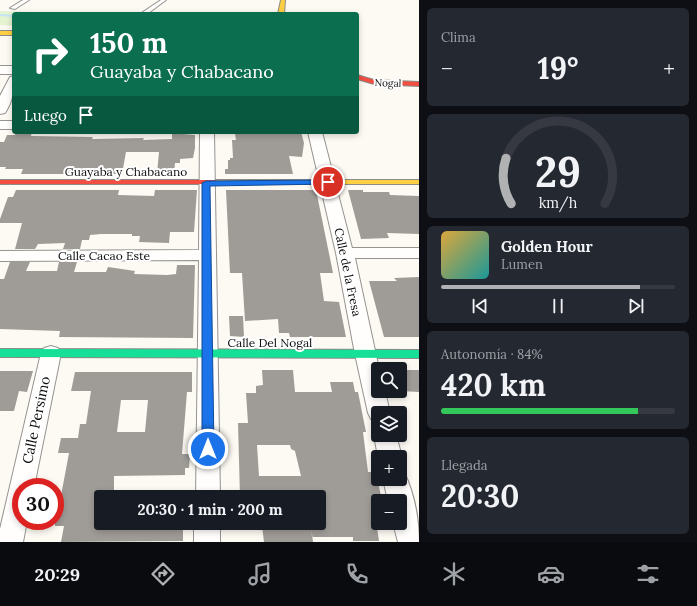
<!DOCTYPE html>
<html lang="es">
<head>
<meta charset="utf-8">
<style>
	body { margin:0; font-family:Lora,serif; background:#242831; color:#f1f3f6; height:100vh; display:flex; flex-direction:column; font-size:15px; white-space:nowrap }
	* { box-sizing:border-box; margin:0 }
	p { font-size:13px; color:#9ea1a6 }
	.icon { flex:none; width:22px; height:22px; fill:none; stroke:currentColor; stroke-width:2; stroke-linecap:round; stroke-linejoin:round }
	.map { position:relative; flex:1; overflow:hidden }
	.sheet { display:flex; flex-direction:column; gap:8px; padding:8px; background:#0d0f14; width:278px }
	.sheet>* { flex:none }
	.banner { position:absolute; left:12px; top:12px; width:347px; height:122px; border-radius:4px; box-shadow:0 2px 6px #0003; background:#0b6e4f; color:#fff; overflow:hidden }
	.controls { position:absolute; left:371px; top:362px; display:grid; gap:8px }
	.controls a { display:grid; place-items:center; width:36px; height:36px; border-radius:4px; background:#171b24; box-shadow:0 2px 6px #0003; font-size:20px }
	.speed { position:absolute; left:12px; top:478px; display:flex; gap:8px; font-size:20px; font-weight:700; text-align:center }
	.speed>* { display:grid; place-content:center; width:52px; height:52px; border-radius:50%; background:#171b24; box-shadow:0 2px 6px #0003; line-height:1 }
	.speed .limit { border:6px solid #d22; background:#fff; color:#111 }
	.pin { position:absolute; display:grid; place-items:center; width:34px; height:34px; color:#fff; margin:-17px; border:2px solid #fff; border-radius:50%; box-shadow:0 1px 4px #0007 }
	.me { position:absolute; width:44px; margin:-22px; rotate:0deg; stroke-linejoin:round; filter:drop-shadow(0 0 3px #0008) }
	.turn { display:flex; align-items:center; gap:14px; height:84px; padding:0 12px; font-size:18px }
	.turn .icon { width:52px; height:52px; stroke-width:2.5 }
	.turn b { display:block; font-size:28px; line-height:34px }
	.then { display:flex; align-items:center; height:38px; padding:0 12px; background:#0003; gap:8px; font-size:15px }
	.big { font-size:30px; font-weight:800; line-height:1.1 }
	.sheet .card { flex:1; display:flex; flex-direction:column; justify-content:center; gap:6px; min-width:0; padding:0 14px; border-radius:6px; background:#242831 }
	.sheet .dial { align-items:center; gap:0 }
	.dial svg { height:104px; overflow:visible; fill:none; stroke:#363941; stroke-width:7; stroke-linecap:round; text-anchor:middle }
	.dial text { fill:#f1f3f6; stroke:none }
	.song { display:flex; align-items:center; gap:12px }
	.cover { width:48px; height:48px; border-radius:6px; background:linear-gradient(135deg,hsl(40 70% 55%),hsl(180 70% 35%)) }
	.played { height:4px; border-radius:2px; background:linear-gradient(90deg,#b0b1b2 85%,#363941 85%) }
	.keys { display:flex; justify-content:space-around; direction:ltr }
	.heat { display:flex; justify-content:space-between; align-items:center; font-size:22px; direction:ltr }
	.charge { height:6px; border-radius:3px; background:linear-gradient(90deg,#34c759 84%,#363941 0) }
	.trip { position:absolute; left:94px; top:490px; width:232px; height:40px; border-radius:4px; background:#171b24; box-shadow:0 2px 6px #0003; font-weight:800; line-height:40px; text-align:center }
	.tabs { display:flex; height:64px; justify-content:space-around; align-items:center; background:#090b0e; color:#9ea1a6 }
	.tabs .icon { width:28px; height:28px }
	.tabs .current { color:#b0b1b2 }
	.tabs b { font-size:18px; color:#f1f3f6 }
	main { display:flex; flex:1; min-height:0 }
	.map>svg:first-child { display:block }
	.green { fill:#e4f3d0 }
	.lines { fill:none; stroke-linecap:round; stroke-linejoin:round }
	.stream { fill:#c5e5f9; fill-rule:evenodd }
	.building { fill:#9f9c98; fill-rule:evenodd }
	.lane-casing { stroke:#959491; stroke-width:2 }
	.street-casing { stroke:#959491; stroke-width:2 }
	.fast-casing { stroke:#8c8b87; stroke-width:2 }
	.slow-casing { stroke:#8c8b87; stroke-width:2 }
	.jam-casing { stroke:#8c8b87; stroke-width:2 }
	.lane { fill:#fffefd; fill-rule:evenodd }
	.street { fill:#fffefd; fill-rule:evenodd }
	.fast { fill:#16e098; fill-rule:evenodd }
	.slow { fill:#ffcf43; fill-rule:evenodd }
	.jam { fill:#f24e42; fill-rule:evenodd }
	.route { fill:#1a73e8; stroke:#114b97 }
	.labels { text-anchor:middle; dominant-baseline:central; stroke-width:4; stroke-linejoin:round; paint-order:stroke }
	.far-street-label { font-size:10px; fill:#0e0e0e; stroke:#fff }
	.street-label { font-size:12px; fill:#0e0e0e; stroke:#fff }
	.near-street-label { font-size:14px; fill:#0e0e0e; stroke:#fff }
</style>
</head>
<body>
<main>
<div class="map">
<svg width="419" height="542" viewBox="0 0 419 542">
	<rect width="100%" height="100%" fill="#fcfaf2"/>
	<path class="green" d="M0,11L87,14H14V26L0,25Z"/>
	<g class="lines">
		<path class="stream" d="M0,14L14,15V17L0,16Z"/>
	</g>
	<path class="building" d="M16,132H32L31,136L93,137L92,139L144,138L143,140L172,139V133L195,135V148L193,158L180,159V163H175L174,174H157L159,152H126L122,174H21L23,169H5L6,167H0V142H4L7,135H15Z
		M238,132H301L304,143L302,157L289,156L293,174H225V169H228V160H230V158H233L232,140H236L235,133Z
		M16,190H119L118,195L154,196L155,190H197L194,232H170L169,243L139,242L140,236H132V234H101L90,235L89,240H82L80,249H63L65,243L38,244L35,249H15L22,223H0V219L8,197H13Z
		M226,190H316L333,273H320L324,301L339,302L346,337H290L289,333H279L278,319L245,321L242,273H230Z
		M348,190H363V192H389L390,195L419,196V234L387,233L389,238L361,239Z
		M10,262H30L26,271H57L59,262H77L74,272H106L108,267L135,271L134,274L167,275L176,274L177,265H195L193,338L59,337L60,331L0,329V279H4Z
		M419,277V337H384L369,281H397L394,278Z
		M229,316H243L244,337L230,336Z
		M262,370H293L295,392H332L330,382H353L355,392H358L366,432H363L368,472H373L374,477H377L382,501L373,500L379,541H353V537H312L311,523H319V497H240L238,423H248L246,393H256V386L263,385ZM257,445H290L291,449L295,451L301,476H259Z
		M400,370H419V392L400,391Z
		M0,371H33L27,392L19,391L14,411H0Z
		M75,372H192V392H187L182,454H190L189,468H185V475L114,476V490H101V523H115L114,527H149L150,523H183V541L61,542L64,526H55V501H60L69,453H58L61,438H78L80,424H86L91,391H71ZM121,400H148L145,432H117Z
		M262,526H311L313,542H264Z"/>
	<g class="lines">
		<g class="lane-casing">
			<path id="lane" d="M23,0H29L15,9L10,8Z
				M161,0H166L147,14H143V12Z"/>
		</g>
		<g class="street-casing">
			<path id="street" d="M0,66H14V74H0Z
				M14,76C14,90 13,101 5,113L0,114V96L10,77Z
				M0,121H14V129H0Z
				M200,132H214L220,497H196L199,260L0,261V251L199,250Z
				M308,132H322L352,248H419V258H355L379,369L378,391H385L390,413H378V421L371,419L368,413L355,354L336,253Z
				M51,346L58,348L61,353L34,487H21V521H27L23,542H0V529L41,353L44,348Z
				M378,428V435H396L402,457L400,461V457H378L374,435Z
				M400,470L404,472C414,493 419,519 419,542H398L393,523H400V501H388L383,479H400Z
				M194,523H220V542H194Z"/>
		</g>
		<g class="fast-casing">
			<path id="fast" d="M0,349L419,350V358L0,357Z"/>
		</g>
		<g class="slow-casing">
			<path id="slow" d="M281,0H285L284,14H278Z
				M0,31H14V35H0Z
				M212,180H419V184H212Z"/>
		</g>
		<g class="jam-casing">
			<path id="jam" d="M357,75L374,80L419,82V86L374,84L357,79Z
				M0,180H215L219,182L215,184H0Z"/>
		</g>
		<use href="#lane" class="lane"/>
		<use href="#street" class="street"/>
		<use href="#fast" class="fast"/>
		<use href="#slow" class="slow"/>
		<use href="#jam" class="jam"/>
	</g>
	<path class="route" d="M328,180H330V184L210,186L214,449L212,453L208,454L204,453L202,449V183L206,181Z"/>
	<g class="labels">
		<g class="far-street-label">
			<text transform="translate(388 83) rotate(2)">Nogal</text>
		</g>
		<g class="street-label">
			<text x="126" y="171">Guayaba y Chabacano</text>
			<text x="104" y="255">Calle Cacao Este</text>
			<text transform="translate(348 272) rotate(78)">Calle de la Fresa</text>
			<text x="270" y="342">Calle Del Nogal</text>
		</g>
		<g class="near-street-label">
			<text transform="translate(36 420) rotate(-78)">Calle Persimo</text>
		</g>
	</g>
</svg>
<div class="controls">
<a><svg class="icon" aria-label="search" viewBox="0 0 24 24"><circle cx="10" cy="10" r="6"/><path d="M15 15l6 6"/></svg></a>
<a><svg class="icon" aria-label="layers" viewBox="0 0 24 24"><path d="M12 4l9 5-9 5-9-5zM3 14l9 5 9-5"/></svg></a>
<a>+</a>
<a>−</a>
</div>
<div class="speed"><div class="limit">30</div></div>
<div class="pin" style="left:328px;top:182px;background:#d93025"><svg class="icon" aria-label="arrive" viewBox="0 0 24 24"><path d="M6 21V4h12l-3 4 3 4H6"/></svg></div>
<svg class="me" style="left:208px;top:449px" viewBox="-20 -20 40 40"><circle r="17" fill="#1a73e8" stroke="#fff" stroke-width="3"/><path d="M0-11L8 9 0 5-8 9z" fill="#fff"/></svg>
<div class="trip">20:30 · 1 min · 200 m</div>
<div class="banner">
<div class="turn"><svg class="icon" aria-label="right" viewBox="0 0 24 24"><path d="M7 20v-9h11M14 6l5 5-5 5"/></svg><div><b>150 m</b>Guayaba y Chabacano</div></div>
<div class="then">Luego<svg class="icon" aria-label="arrive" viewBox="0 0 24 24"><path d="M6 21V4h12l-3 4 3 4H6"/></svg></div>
</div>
</div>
<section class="sheet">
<div class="card"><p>Clima</p>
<div class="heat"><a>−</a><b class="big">19°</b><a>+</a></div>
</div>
<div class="card dial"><svg viewBox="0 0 100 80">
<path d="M14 69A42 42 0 1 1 86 69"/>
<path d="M14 69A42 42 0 0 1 10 34" stroke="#b0b1b2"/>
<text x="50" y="56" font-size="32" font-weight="700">29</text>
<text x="50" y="72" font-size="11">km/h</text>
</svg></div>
<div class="card">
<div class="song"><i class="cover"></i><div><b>Golden Hour</b><p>Lumen</p></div></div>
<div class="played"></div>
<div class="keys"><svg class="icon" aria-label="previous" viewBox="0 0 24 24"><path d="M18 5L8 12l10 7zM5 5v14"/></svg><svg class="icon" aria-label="pause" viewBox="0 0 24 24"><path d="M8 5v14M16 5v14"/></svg><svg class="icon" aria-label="next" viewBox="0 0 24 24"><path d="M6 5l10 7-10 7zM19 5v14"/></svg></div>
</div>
<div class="card"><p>Autonomía · 84%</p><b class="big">420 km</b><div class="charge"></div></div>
<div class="card"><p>Llegada</p><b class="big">20:30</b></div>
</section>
</main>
<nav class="tabs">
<b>20:29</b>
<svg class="icon current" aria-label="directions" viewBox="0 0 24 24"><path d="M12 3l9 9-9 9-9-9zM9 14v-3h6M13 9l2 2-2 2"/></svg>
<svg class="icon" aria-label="music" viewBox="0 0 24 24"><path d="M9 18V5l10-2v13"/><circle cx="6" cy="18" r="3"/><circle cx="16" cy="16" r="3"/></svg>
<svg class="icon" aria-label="phone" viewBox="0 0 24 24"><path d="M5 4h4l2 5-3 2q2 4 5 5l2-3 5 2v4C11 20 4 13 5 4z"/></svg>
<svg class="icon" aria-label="climate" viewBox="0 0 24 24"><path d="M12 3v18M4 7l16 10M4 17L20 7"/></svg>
<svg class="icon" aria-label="car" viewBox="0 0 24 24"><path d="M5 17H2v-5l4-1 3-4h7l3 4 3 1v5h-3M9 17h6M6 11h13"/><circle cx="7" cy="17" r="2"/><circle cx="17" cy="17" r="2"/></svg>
<svg class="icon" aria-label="filters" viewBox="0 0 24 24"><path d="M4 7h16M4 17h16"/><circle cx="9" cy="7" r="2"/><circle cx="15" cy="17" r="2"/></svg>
</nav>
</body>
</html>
